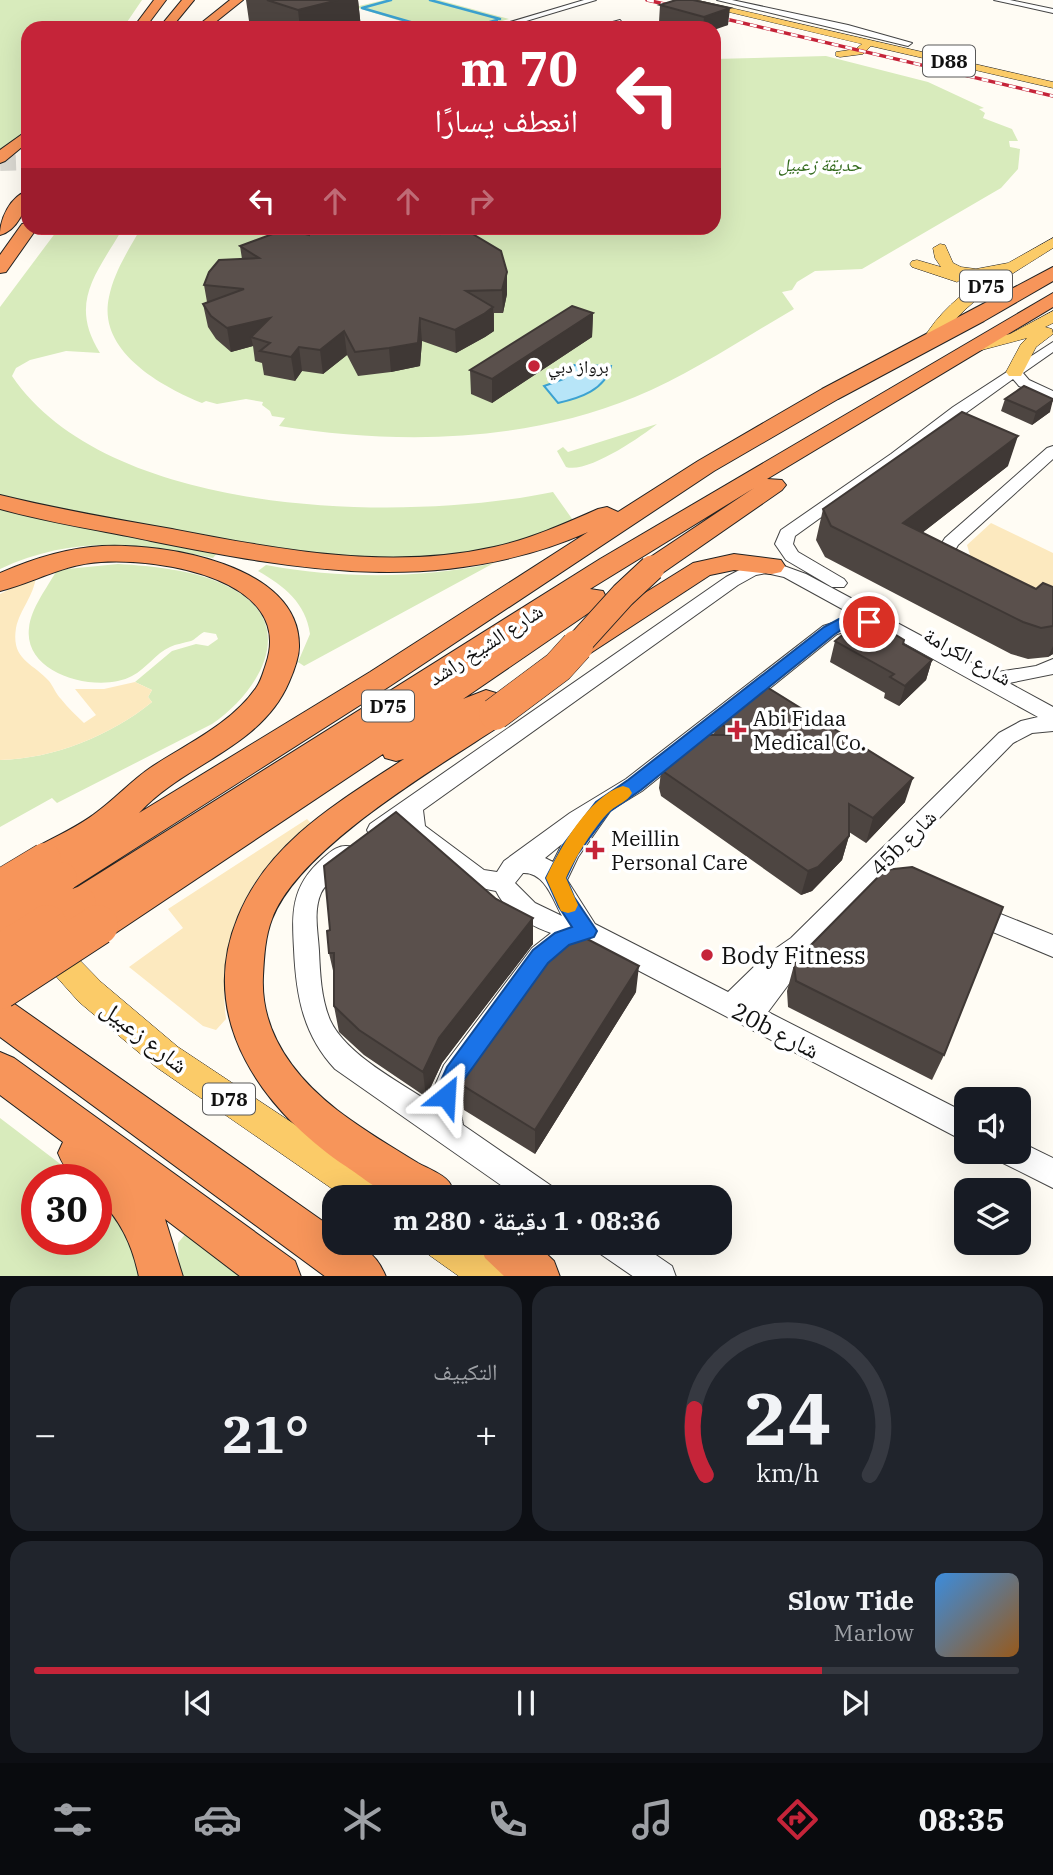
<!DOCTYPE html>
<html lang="ar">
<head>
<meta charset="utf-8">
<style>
	body { margin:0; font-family:"IBM Plex Serif","Noto Naskh Arabic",serif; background:#20242c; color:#f1f3f6; direction:rtl; height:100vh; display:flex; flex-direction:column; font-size:26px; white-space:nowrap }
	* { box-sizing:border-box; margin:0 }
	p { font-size:23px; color:#9ea1a6 }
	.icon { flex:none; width:38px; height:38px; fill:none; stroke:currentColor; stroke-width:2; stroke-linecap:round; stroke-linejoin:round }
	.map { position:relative; height:1276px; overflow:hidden; direction:ltr }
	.drawer { display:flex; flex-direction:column; gap:10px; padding:10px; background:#0d0f14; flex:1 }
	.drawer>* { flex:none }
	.top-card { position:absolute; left:21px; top:21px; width:700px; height:214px; border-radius:21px; box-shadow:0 7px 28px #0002; direction:rtl; background:#c52439; color:#fff; overflow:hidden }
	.buttons { position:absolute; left:954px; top:1087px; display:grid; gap:14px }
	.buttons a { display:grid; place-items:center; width:77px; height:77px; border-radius:14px; background:#171b24; box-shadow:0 7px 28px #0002; font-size:35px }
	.speed { position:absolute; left:21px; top:1164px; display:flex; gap:14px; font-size:35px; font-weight:700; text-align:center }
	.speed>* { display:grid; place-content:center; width:91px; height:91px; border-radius:50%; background:#171b24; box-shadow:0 7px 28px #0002; line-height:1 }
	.speed .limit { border:10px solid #d22; background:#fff; color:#111 }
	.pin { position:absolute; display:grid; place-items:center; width:60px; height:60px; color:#fff; margin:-30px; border:4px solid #fff; border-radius:50%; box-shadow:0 2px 7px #0007 }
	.me { position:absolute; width:77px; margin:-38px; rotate:27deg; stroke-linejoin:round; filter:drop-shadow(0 0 5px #0008) }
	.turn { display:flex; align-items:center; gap:24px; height:147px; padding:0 28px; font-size:32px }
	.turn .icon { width:91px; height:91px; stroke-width:2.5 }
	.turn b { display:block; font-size:49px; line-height:60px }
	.lanes { display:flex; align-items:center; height:66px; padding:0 28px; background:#0003; justify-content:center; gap:35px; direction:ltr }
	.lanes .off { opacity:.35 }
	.big { font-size:52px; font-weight:700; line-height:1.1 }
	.drawer .widget { flex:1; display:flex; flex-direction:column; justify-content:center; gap:10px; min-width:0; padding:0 24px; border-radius:21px; background:#20242c }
	.drawer .dial { align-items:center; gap:0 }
	.dial svg { height:182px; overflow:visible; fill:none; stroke:#363941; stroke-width:7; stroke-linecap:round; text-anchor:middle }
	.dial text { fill:#f1f3f6; stroke:none }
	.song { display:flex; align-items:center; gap:21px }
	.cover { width:84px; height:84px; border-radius:10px; background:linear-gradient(135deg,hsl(210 70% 55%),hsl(30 70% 35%)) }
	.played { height:7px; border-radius:4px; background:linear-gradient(90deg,#c52439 80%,#363941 80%) }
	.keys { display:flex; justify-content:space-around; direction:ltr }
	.heat { display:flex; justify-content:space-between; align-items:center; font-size:38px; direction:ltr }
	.drawer .tiles { flex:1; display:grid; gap:10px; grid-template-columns:1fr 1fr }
	.widget:last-child { grid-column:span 2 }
	.trip { position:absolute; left:322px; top:1185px; width:410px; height:70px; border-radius:21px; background:#171b24; box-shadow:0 7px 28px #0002; font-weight:700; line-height:70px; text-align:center; direction:rtl }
	.tabs { display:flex; height:112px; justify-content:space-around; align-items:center; background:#090b0e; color:#9ea1a6 }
	.tabs .icon { width:49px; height:49px }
	.tabs .current { color:#c52439 }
	.tabs b { font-size:32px; color:#f1f3f6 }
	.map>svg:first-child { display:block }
	.green { fill:#d8ebbc }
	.sand { fill:#fce9bf }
	.water { fill:#b7e5f8; stroke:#3ca2d1; stroke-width:2 }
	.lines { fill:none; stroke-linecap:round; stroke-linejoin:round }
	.stream { stroke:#3ca2d1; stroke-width:2.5 }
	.highway-tunnel { stroke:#dbd9d2; stroke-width:16; stroke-dasharray:16 8; stroke-linecap:butt }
	.minor-casing { stroke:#444; stroke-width:2 }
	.major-casing { stroke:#222; stroke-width:1 }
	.highway-casing { stroke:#222; stroke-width:2 }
	.minor { fill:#fff; fill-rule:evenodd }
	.major { fill:#fbcb68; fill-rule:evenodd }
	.highway { fill:#f7955a; fill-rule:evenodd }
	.rail-casing { stroke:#c52439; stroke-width:3.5 }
	.rail { stroke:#fff; stroke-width:2.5; stroke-dasharray:7; stroke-linecap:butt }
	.highway-bridge-far2-casing { stroke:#222; stroke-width:27; stroke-linecap:butt }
	.highway-bridge-far1-casing { stroke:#222; stroke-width:33; stroke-linecap:butt }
	.highway-bridge-casing { stroke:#222; stroke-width:42; stroke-linecap:butt }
	.highway-bridge-far2 { stroke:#f7955a; stroke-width:25 }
	.highway-bridge-far1 { stroke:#f7955a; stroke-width:32 }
	.highway-bridge { stroke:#f7955a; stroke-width:40 }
	.wall { fill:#4d4541 }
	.shaded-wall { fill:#3f3835 }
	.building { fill:#5a504c; stroke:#3f3835; stroke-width:2 }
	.route { fill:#1a73e8; stroke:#114b97; stroke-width:2 }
	.slow { fill:#f59e0b }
	.poi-dot { fill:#c52439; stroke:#fff; stroke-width:2.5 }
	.labels { text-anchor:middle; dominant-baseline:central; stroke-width:7; stroke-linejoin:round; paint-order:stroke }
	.far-park-label { font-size:18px; font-style:italic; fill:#346b1e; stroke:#fff }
	.far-poi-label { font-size:18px; fill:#111; stroke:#fff; text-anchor:start }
	.shield { fill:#fff; stroke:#585858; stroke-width:2 }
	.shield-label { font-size:19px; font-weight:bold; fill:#111 }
	.street-label { font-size:21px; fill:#111; stroke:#fff }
	.poi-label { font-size:21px; fill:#111; stroke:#fff; text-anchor:start }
	.near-poi-label { font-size:24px; fill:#111; stroke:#fff; text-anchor:start }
	.near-street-label { font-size:24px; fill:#111; stroke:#fff }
</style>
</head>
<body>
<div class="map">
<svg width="1053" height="1277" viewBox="0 0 1053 1277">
	<rect width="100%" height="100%" fill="#fffcf4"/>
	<path class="green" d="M0,0H142L123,28H28V132L0,150Z
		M384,0H439L509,19L477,28H423L355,7Z
		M826,56L928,82L984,108L979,109L985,113L983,118L1012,129L1018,141H1009L1010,147L1020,149L1018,169L1001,188L862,269L815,271L797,282L792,290L782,292L794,309C742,339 691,374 635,397C522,443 398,445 279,426L285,418L272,416L270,411L262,405L263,402L246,399L217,404L206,401L202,403C161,386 97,351 109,297C114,272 129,249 141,228H714V59Z
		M59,228H123C97,273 68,302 100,353L66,351L30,360L16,368L12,376C108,518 403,523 553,492L575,523L486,552L403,561L292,556L0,497V307Z
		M657,424C641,437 587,474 566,467L557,451L563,447L568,452Z
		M0,508L218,552L213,558C137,543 73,535 0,569Z
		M494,563L304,666L298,662L310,634C306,603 284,586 258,571L266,565C342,579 419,579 494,563Z
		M118,564C153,566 197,570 229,587C301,623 260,691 212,724L57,803L52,798L0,827V760C53,759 112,735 152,702L148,697L152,690L135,682L172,651L196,644L208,646L218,639L216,634L204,632C198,635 196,639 191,641C184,643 176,644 170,647C156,653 146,669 132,676C99,694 23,675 29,628C31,608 47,588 57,570Z
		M0,1118L80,1179L37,1180V1239H96V1194C119,1219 133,1244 139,1276H0Z
		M187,1232L260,1276H179L178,1243Z"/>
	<path class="sand" d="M991,523L1053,553V598L978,563L970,555L967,545Z
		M36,576C34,596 20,609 16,628C11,660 32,662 49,681C53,686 56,694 61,699C68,708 76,715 84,723L96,715L75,689H104L135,682L152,690L148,697L152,702C112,735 53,759 0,760V594Z
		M307,819L312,824C246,872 216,938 226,1019L216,1030L203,1026L129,967L183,928L168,909Z"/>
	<path class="water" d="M574,365L611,366C605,390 580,398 558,403L544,386L564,379Z"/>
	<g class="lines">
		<path class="stream" d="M391,0L362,8L431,28
			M430,0L500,19
			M469,28L497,20"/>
		<path class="highway-tunnel" d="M0,163L28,162"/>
		<g class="minor-casing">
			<path id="minor" d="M584,0H596L503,28H490Z
				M717,0H732L848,25L912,43L908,46Z
				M994,0H1010L1053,9V13Z
				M620,20L623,24L597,28L598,26Z
				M1053,342V352L1023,373L1029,380L1053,391V400L1019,386L1013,379L795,536L793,544L798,552L844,579L847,583L844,587H832L786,560L775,544L781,530L891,454L953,407Z
				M1053,446V459L958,545L953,554L964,566L961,570C947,574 941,565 935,554L945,538L1047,448Z
				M773,562L806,574L996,676L998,672L1036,666L1053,659V674L1009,683L1053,707V731L1032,733L1013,743L802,958L800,969L768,1012L966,1113V1142L584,942L570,947L550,964L462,1088L460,1109L463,1125L553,1187L558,1197H518L335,1069C303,1035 296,995 294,949C292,913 291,887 321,860C331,851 339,843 353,847L357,854C349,870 329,877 321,893C313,911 318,932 319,951C320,974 321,998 330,1020C346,1055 400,1082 432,1104L434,1088L444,1065L532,948L551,933C528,925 507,913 496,891L471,886L409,838L402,825L378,839L370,836L367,830L370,824L726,577L751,564ZM766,573L784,577L855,616L823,626L626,779L570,813L504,861L497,872L484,870L425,826L423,810L738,585L756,575ZM860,628L879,629L1038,717L1021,721L999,733L791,938L765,956L728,992L595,924L567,880L578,857L611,810L642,791L837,634ZM562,844L553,862L545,858ZM523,873C545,872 553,900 562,916L535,903L515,883Z
				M973,903L1053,935V957L964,920L961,913L964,906Z
				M1018,1141L1053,1158V1188L1001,1162L997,1152H1018Z
				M595,1242H637L672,1266L676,1277H634L599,1253Z"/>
		</g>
		<g class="major-casing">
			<path id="major" d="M679,0H696L1053,82V88L871,46L863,54L840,57L836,56V52L856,49L862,44Z
				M1053,238V248C1009,276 965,300 936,344H924L922,341C938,313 961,294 988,276L964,277L957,282L912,267L910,264L912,261L917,260L941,267L935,258L933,248L940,244L945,245L953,263L961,267L976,269L1008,263Z
				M1053,311V323L1045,327L1052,329L1053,334L1036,347L1021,376H1009L1006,372L1021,344L1027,338L978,351L970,346L972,342L1010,334Z
				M47,933L57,937L101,982L178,1047L386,1185L391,1197H344L156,1067L79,1002L37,955L32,946L37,937Z
				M424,1242C459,1242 494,1238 510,1277H460L429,1255Z"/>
		</g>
		<g class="highway-casing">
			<path id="highway" d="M154,0H166L145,28H133Z
				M182,0H194L171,28H159Z
				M230,0H243L208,28H195Z
				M28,130V142L5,161L0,163V150Z
				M28,191C28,207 17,231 0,235C0,219 10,196 28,191Z
				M28,223V228H37L6,272L0,273V255L22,224Z
				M1053,267V281L984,321L838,399L714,471L390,686L73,888L61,892L49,888L44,878L47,872L33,869L28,859L33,849C54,837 78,827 97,812C116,798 131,781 150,768C186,744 230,725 256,688C261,681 263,673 266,664C295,579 160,558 101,562C64,564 35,582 0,591V573C32,559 67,548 102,546C163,543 301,564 299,647C299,657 293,673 289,682C261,748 183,764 139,813L370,672L588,532C442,596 301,571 151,541C100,530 50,523 0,509V495C57,509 114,519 172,529C277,549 388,571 494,547C530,539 564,524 598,509L607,507L618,512L698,461L822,389Z
				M1053,293V307L767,479L782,480L786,485L782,490L661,574L652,576L643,574L639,568L643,562L754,488L590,589L603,591L606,597L603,603L463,699L486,690L496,693L501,700L498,704L506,706L510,714L506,722C441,765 299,847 272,919C265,937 264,957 263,976C260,1033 295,1077 337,1110C363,1130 390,1146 418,1163C427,1168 443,1174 449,1182C452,1186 454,1193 455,1197C437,1197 415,1200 397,1197C384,1195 359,1175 347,1167C265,1112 195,1021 238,917C268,842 339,802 404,759L396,761L385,758L383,754L111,936L98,940L85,936L80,925L85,916L80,918L68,913L63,903L68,893L600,559Z
				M734,554L781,560L785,566L781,572L772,574L734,570L710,575L586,656L576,659L566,656L562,649L566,642L693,563Z
				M0,998L13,1003L334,1229V1242C360,1242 376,1252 386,1277H326L0,1037Z
				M0,1052L14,1058L295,1261L301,1277H241L165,1219L183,1277H139C132,1243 120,1220 96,1195V1180C75,1180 66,1173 58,1153L63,1142L0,1095Z
				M479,1242H534L554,1261L560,1277H505L485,1258Z"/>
		</g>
		<use href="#minor" class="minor"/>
		<use href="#major" class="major"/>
		<use href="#highway" class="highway"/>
		<g class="rail-casing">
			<path id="rail" d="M647,0L682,8
				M709,15L1053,96"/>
		</g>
		<use href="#rail" class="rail"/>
		<g class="highway-bridge-far2-casing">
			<path id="highway-bridge-far2" d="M575,648L623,595L652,568"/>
		</g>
		<g class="highway-bridge-far1-casing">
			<path id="highway-bridge-far1" d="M495,714L558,667L577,646
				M0,886L45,859
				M0,916L61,878
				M44,926L80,903"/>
		</g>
		<g class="highway-bridge-casing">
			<path id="highway-bridge" d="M0,955L47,925
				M0,989L98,925"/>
		</g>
		<use href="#highway-bridge-far2" class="highway-bridge-far2"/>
		<use href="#highway-bridge-far1" class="highway-bridge-far1"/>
		<use href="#highway-bridge" class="highway-bridge"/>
	</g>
	<path class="wall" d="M246,0H358L361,28H250Z
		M676,0L728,25L714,28H683L659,22L660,5Z
		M446,233L507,272V294L503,313H494V331L485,337L456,353L422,341L420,366L391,372L358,376L347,355L323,374L302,371L295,381L264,375L262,363L255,361L253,346L231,352L216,339L208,327L203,304L207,302L204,285L242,259L240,246L309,235Z
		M593,313L592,337L492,403L471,394L470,370Z
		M1005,399L1050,412L1032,425L1001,411Z
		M1008,466L922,533L1036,589L1053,587V654L1048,657L1028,659L1011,654L825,557L816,540L823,509Z
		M835,641L903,644L932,660L926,680L899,706L884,698L885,693L830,662Z
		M716,721L905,802L866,843L849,832V836L842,860L812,891L801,895L661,796L659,788L662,764L714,735Z
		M496,899L533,918V944L442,1063L426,1097L364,1055L339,1032L334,1006V975L329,953Z
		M794,965L944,1055L932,1080L788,1007L787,991Z
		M636,992L535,1154L464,1110L461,1081Z"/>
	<path class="shaded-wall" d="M338,0H358L361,28H300L298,10Z
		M730,8L728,25L714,30V28H703L704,17Z
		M443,228H445L446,244L441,234Z
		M507,272V294L503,313L502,290Z
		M493,307L494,331L485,337L456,353L455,330Z
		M593,313L592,337L492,403V379Z
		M270,318L251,337L253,346L231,352L227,328Z
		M420,318L422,341L420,366L391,372L389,348Z
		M344,331L347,355L323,374L320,350Z
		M299,347L302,371L295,381L291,357Z
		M1053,400L1050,412L1032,425L1036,412Z
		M1018,436L1008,466L895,554L903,523Z
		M1053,646V654L1048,657Z
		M932,660L926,680L899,706L905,686Z
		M913,778L905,802L866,843L873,818Z
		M849,836L842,860L812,891L801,895L808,871Z
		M533,918V944L442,1063L426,1097L423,1072L439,1038Z
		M639,966L636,992L535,1154V1130Z"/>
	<path class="building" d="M267,0H338L298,10Z
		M676,0H693L730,8L704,17L660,5Z
		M309,228H443L441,234L466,230L501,251L507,272L502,290L466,291L493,307L484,314L455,330L420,318L418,343L389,348L355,352L344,331L320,350L299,347L291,357L260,351L270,343L251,337L270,318L227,328L211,316L203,304L244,289L204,285L209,272L219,260L259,258L240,246L286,229L309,235Z
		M572,306L593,313L492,379L470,370Z
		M1024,386L1053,399V400L1036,412L1005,399Z
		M962,412L1018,436L903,523L1036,589L1043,583L1053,587V626L1041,628L1023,622L831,526L823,509Z
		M857,623L878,624L904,640L903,644L932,660L905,686L890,677L894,674L835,641Z
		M762,684L913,778L873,818L849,804V836L818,867L808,871L664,772L662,764L698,735H738L716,721Z
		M396,812L496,899L533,918L439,1038L423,1072L359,1030L334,1006V953H329L327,931L330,930L324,866Z
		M912,867L1003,907L944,1055L796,981L794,965L804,952L885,870Z
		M568,929L639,966L535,1130L462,1085L461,1081Z"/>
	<path class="route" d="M869,616L877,622L874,625L843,629L835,634L641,790L609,812L577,855L566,878L574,897L597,931L594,937L569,945L548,963L463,1081L454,1104L446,1107L437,1104L434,1096L447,1067L533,950L555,933L572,927L559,907L546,878L563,845L596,802L628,780L824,627L839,619Z"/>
	<path class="slow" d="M623,786L629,788L632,793C627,802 618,804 610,811C594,826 575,858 566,878L578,905L575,911L568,913L561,911L546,878C560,848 589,796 623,786Z"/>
	<g class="poi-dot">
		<circle cx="534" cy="366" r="7"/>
		<path d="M733.5 719.5h7v7h7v7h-7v7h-7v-7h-7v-7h7z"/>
		<path d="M591.5 839.5h7v7h7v7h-7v7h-7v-7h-7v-7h7z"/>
		<circle cx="707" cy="955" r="7"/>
	</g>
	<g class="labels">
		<g class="far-park-label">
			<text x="820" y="164">حديقة زعبيل</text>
		</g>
		<g class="far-poi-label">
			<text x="548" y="366">برواز دبي</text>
		</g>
		<g class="shield">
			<rect x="923" y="45.5" width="52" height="31" rx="5"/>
			<rect x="960" y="270.5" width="52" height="31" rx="5"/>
			<rect x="362" y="690.5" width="52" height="31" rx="5"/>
			<rect x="203" y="1083.5" width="52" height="31" rx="5"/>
		</g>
		<g class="shield-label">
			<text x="949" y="61">D88</text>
			<text x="986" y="286">D75</text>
			<text x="388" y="706">D75</text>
			<text x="229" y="1099">D78</text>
		</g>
		<g class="street-label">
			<text transform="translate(485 644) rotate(-33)">شارع الشيخ راشد</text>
			<text transform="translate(968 656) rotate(29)">شارع الكرامة</text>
			<text transform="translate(903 842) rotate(-45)">45b شارع</text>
		</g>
		<g class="poi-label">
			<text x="753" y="718">Abi Fidaa<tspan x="753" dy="24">Medical Co.</tspan></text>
			<text x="611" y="838">Meillin<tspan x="611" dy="24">Personal Care</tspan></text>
		</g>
		<g class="near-poi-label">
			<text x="721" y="955">Body Fitness</text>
		</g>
		<g class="near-street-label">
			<text transform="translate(776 1030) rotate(27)">20b شارع</text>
			<text transform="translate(145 1036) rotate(38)">شارع زعبيل</text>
		</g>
	</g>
</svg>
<div class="buttons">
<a><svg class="icon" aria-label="sound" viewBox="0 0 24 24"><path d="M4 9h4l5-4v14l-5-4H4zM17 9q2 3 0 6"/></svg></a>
<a><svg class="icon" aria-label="layers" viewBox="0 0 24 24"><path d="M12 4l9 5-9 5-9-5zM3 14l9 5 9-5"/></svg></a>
</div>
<div class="speed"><div class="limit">30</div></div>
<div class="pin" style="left:869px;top:622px;background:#d93025"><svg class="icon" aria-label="arrive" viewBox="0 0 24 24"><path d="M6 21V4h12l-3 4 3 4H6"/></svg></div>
<svg class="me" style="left:446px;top:1096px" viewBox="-20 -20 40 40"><path d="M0-17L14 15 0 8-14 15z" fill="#1a73e8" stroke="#fff" stroke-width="4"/></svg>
<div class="trip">08:36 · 1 دقيقة · 280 m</div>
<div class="top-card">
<div class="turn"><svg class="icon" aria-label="left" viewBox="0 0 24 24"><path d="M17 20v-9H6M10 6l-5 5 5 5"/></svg><div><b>70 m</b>انعطف يسارًا</div></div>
<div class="lanes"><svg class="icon" aria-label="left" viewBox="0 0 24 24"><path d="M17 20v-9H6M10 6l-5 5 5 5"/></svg><svg class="icon off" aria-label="ahead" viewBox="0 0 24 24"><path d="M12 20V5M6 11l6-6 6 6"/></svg><svg class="icon off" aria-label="ahead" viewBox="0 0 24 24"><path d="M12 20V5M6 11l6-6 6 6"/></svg><svg class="icon off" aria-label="right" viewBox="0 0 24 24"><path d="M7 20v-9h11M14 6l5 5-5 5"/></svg></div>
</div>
</div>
<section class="drawer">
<div class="tiles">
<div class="widget dial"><svg viewBox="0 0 100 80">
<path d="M14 69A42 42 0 1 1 86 69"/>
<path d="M14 69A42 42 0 0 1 9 40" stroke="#c52439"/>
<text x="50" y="56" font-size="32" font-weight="700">24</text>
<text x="50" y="72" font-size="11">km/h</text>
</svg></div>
<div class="widget"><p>التكييف</p>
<div class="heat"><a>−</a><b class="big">21°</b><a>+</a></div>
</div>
<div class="widget">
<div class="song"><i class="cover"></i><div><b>Slow Tide</b><p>Marlow</p></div></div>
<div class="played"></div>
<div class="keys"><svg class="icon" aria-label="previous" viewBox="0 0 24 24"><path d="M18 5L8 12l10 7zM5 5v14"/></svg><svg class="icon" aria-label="pause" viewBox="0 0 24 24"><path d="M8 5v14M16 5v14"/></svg><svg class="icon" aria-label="next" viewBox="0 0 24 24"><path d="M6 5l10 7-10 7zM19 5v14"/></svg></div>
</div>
</div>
</section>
<nav class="tabs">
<b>08:35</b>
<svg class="icon current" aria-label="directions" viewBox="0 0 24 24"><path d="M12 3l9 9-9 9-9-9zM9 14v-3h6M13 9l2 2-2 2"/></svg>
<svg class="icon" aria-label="music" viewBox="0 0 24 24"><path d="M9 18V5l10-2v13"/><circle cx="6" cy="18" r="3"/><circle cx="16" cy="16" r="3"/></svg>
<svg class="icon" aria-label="phone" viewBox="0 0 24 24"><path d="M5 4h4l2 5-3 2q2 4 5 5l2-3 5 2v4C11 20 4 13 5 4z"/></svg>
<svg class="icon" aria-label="climate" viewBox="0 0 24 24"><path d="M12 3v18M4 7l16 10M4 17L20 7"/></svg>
<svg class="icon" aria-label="car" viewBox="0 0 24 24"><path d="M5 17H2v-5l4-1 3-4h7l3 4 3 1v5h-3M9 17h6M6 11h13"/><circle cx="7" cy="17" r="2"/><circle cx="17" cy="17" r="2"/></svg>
<svg class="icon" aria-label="filters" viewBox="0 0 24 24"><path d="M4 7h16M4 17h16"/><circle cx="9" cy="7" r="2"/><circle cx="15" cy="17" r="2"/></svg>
</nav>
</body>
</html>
